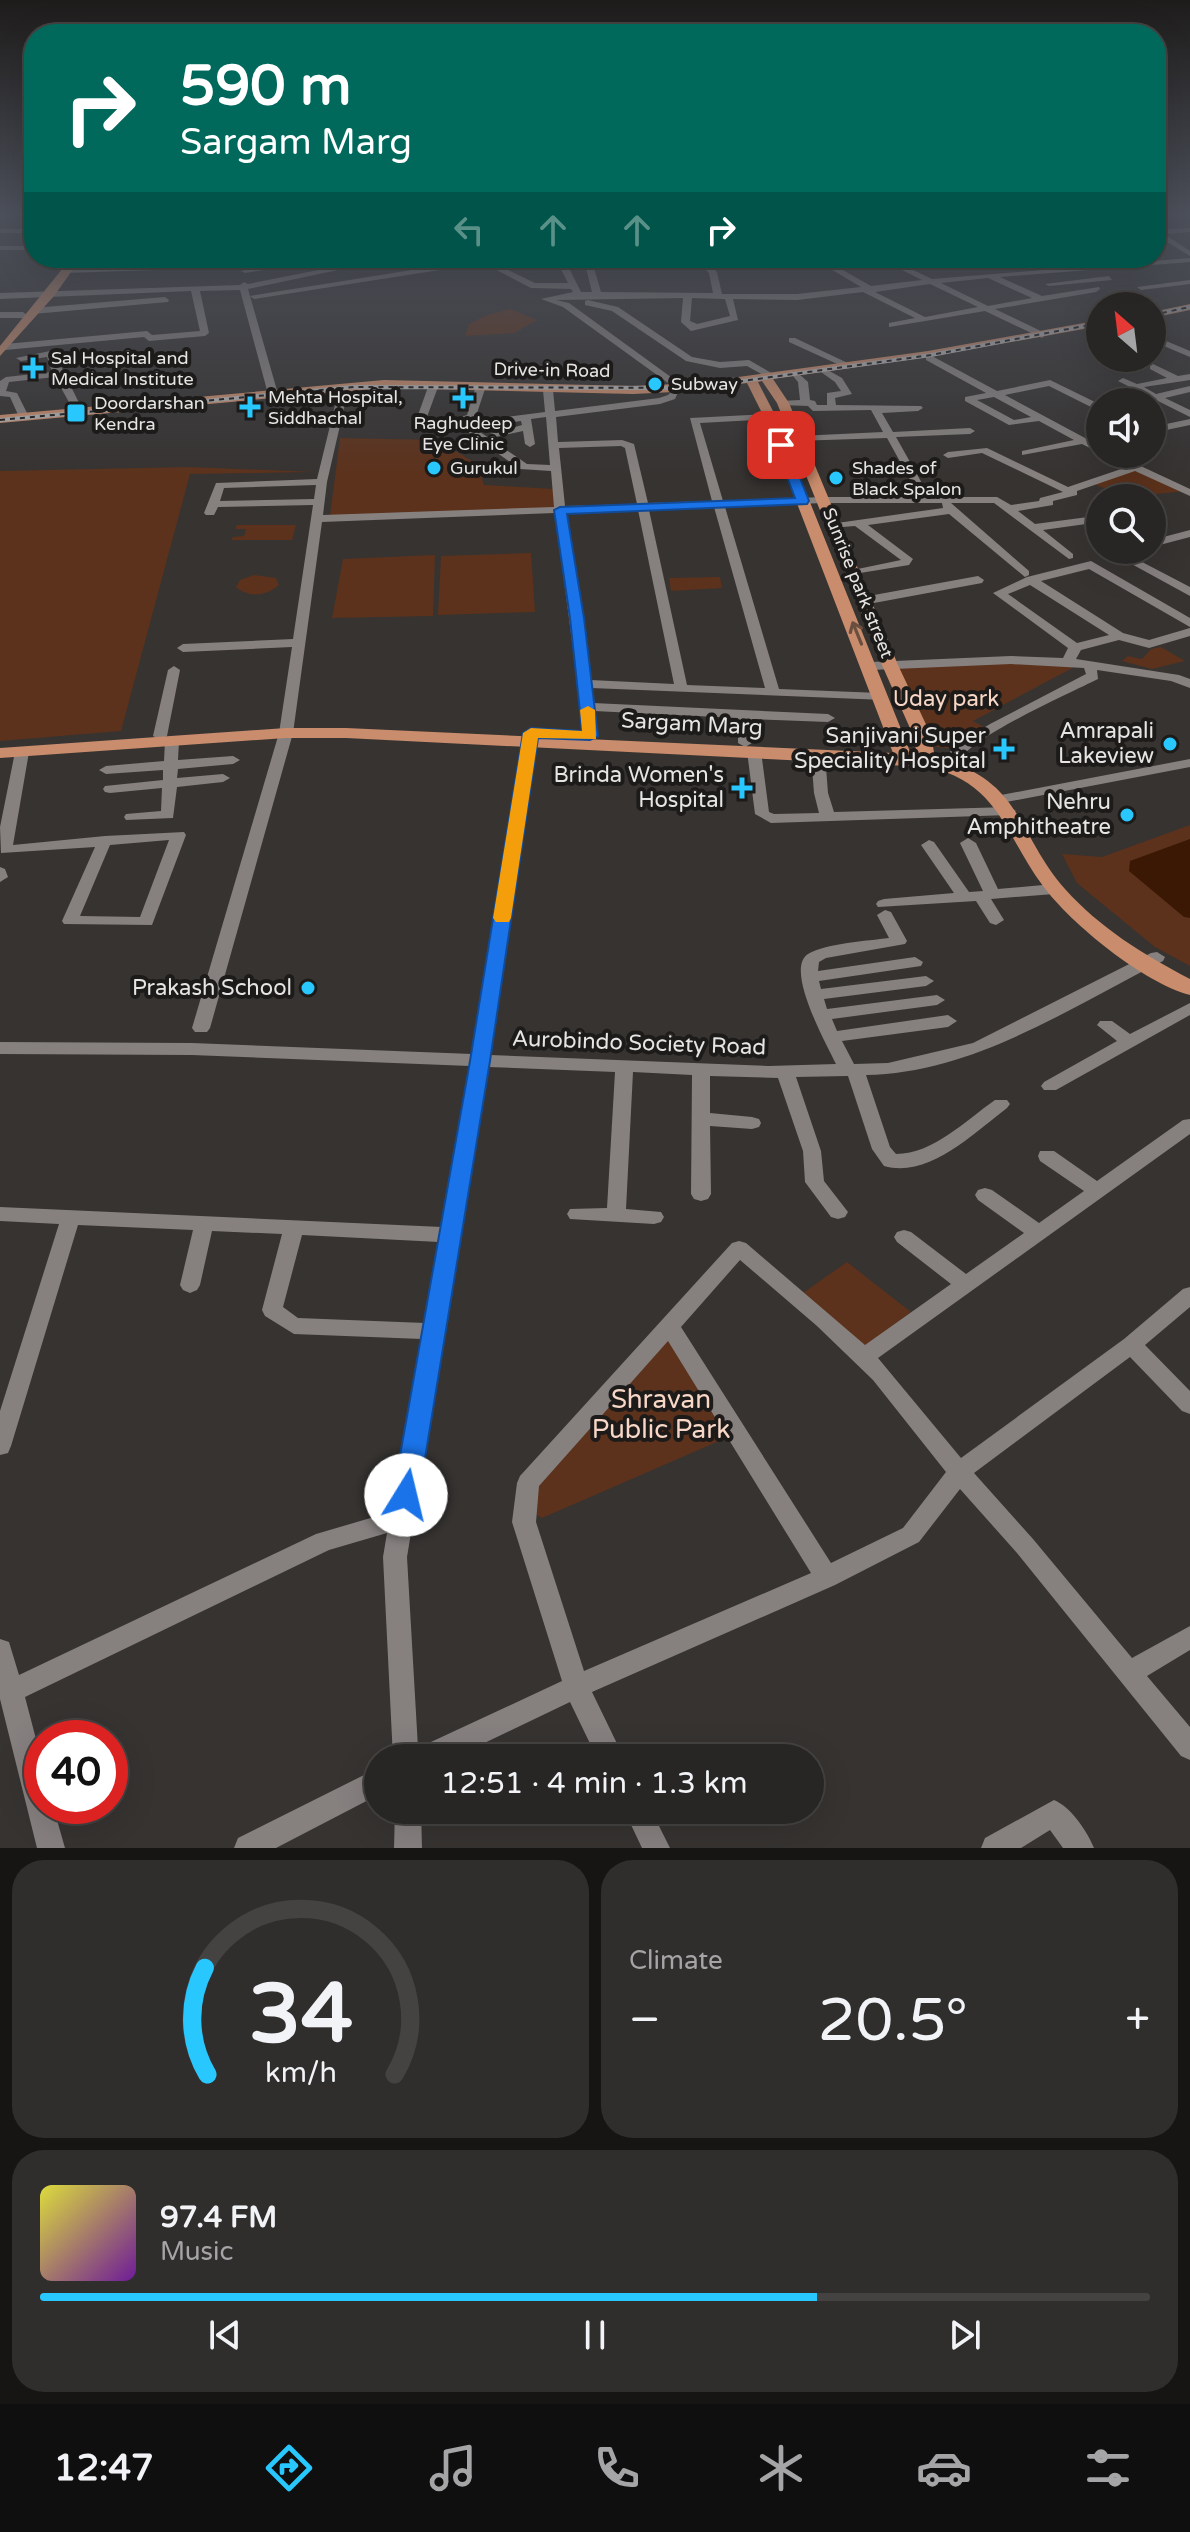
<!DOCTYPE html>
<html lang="en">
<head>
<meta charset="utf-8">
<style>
	body { margin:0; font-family:"Varela Round",sans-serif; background:#302e2d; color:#f1f3f6; height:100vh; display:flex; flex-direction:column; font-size:30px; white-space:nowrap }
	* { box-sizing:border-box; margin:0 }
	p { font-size:26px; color:#a5a5a7 }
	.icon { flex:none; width:44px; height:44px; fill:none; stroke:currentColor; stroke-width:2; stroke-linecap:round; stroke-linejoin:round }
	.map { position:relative; height:1848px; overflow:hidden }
	.sheet { display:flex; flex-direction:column; gap:12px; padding:12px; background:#161514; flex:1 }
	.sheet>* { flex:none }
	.banner { position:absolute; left:24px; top:24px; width:1142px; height:244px; border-radius:32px; box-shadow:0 8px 32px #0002,0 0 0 2px #444342; background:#00695c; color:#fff; overflow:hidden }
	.needle { width:52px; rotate:332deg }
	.tools { position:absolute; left:1086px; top:292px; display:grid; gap:16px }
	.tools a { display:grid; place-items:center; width:80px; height:80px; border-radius:50%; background:#282625; box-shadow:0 8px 32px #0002,0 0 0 2px #444342; font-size:40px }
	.speed { position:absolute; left:24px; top:1720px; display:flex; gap:16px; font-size:40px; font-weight:700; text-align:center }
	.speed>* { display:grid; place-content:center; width:104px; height:104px; border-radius:50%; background:#282625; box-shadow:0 8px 32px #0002,0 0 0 2px #444342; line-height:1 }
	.speed .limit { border:12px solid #d22; background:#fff; color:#111 }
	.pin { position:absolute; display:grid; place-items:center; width:68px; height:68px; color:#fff; margin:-34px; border-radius:16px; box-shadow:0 4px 12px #0006 }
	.me { position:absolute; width:88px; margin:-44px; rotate:9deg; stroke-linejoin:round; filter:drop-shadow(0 0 6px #0008) }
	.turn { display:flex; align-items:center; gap:28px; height:168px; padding:0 24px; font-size:36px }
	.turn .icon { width:104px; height:104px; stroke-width:2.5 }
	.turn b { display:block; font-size:56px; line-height:68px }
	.lanes { display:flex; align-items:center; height:76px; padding:0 24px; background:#0003; justify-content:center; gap:40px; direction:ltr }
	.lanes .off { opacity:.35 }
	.big { font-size:60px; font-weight:600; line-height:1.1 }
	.sheet .tile { flex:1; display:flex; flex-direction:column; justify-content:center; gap:12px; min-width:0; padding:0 28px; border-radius:32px; background:#302e2d }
	.sheet .dial { align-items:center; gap:0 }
	.dial svg { height:208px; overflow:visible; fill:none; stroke:#444342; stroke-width:7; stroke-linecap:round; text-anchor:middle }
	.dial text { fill:#f1f3f6; stroke:none }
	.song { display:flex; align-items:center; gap:24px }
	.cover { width:96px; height:96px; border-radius:12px; background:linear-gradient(135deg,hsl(60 70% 55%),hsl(280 70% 35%)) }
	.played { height:8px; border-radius:4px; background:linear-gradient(90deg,#28c8ff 70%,#444342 70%) }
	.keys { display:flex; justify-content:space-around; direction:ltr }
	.heat { display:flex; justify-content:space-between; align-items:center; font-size:44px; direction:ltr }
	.sheet .tiles { flex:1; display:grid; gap:12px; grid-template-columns:1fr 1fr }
	.tile:last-child { grid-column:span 2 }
	.trip { position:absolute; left:364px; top:1744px; width:460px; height:80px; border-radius:40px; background:#282625; box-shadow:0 8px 32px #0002,0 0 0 2px #444342; font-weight:600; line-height:80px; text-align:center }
	.tab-bar { display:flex; height:128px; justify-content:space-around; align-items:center; background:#100f0f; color:#a5a5a7 }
	.tab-bar .icon { width:56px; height:56px }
	.tab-bar .current { color:#28c8ff }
	.tab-bar b { font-size:36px; color:#f1f3f6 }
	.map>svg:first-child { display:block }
	.green { fill:#5c321c }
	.water { fill:#3b1804 }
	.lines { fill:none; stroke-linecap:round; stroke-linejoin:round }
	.minor { fill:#86817f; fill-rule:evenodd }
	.major { fill:#c98c6c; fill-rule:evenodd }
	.rail-casing { stroke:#b5b3b2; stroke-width:4 }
	.rail { stroke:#1d1b1a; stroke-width:2; stroke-dasharray:5; stroke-linecap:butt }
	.oneway { stroke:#6a4e3f }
	.route { fill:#1a73e8; stroke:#114b97; stroke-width:2 }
	.slow { fill:#f59e0b }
	.poi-dot { fill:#28c8ff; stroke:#1d1b1a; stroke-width:3 }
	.labels { text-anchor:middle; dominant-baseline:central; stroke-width:8; stroke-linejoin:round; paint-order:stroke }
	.far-poi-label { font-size:18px; fill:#e7e5e4; stroke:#1d1b1a; text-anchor:start }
	.far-street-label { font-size:18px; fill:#e7e5e4; stroke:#1d1b1a }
	.park-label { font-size:22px; fill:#f8d7c7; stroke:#1d1b1a }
	.street-label { font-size:22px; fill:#e7e5e4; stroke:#1d1b1a }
	.poi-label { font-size:22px; fill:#e7e5e4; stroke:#1d1b1a; text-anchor:end }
	.near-park-label { font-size:26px; fill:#f8d7c7; stroke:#1d1b1a }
</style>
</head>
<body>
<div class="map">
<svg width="1190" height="1848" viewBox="0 0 1190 1848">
	<rect width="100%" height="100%" fill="#363331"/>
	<path class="green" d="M510,309L537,320L514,333L465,336L469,324L487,315Z
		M340,438L437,440L477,464L484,485L554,489V509L330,516Z
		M189,467L314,472L190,474L121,731L0,741V471Z
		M1130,469L1186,491L1125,497L1094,484Z
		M237,525H296L292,540H231L233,537L244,536L246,529H235Z
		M531,553L535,612L438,615L441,556Z
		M435,555L433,616L332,618L343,559Z
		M254,575L276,578L279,585C267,596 248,598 236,587L240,580Z
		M720,577L722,588L671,591L669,578Z
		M1161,647L1185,661L1152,669L1122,661L1128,656L1142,659L1151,649Z
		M1011,661L1080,664L973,721L989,730L956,749L927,746L892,666Z
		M1190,825V966L1155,947L1089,893L1077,883L1062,854L1102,857Z
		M847,1262L911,1312L864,1347L800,1295Z
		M669,1333L733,1435L542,1518L531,1512L534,1484Z"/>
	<path class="water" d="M1190,839V918L1184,917L1129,871L1130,861Z"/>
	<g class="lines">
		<path class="minor" d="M1156,216H1167L1156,219Z
			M1190,228V232L1164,234L1190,251V256L1156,235V230Z
			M0,229H34V233H0Z
			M0,246H34V250H0Z
			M307,258H323L289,266L285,264Z
			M379,258H395L248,289L278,394L273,397L268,394L240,290L200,291L209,333L205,336L149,341L144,337L5,350L0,347L5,344L147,331L152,335L200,331L191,291L0,299V293L240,285L244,282L248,284Z
			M474,258H484L491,262L564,258L581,292H592L586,268L590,266L594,268L601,292L713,293L709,273L695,258H704L717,272L722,294H797L861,287L824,265L827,261L871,286L922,280L878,258H888L932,279L1190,258V262L1000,277L1042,296L1099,287L1100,289L1096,292L995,309L1045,333L1046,335L1042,338L985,311L889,327V323L915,318L863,292L797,300L733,299L738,320L691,331L681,322L683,298L556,300L569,303L686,388L679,390L675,399L660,404L556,417L558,442L622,440L634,444L648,503L712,501L690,418L770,414L775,417L774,419L700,423L723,501L823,497H997L1011,505L1039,501L1040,498L1063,492L982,453L948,458L943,455L948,452L987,448L1068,487L1127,467L1102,454H1115L1190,489V496L1135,471L1077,491V495L1053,501V505L1018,511L1035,524L1088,517L1100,523V531L1086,524L1043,530L1073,554V558L1069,559L994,503H951L1029,571V575L1025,577L949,514L868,525L913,559L909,565L848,575V571L901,560L855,526L830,528V524L943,508L942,503H823L725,507L779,689L880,693L885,694V700L591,688L593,703L828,714L835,718L828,722L752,719V743L745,747L738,743V718L594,711L597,736L595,739H585L555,513L322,522L293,733L210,1028L207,1032H195L192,1028L279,733L292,647L183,652L177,648L183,644L293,639L313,505L218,507L214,515H206L204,513L216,483L317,479L338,393L356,386L361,389L347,395L327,482L323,515L554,507L551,471L520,469L469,433V429L498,418L545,412L543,390L548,387L553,390L555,411L659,398L668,395L675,388L563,307L541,299L573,292L571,289L531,288ZM557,261L568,283H535L500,266ZM988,278L1032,298L988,306L941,283ZM930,284L978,307L925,317L875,292ZM692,298L725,299L730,316L697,324L690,321ZM546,417L550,465L527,464L480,432L500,424L521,421L522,425L490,434L495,437L523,431L525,444L530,447L535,444L531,419ZM621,446L625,448L637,504L565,506L559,448ZM316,485L314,499L220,501L224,488ZM714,507L765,688L687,685L649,510ZM638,510L674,684L590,680L566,513Z
			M990,258H1016L956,266L952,264Z
			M245,263L248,267L65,273L61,271L65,269Z
			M274,264L277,268L245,273L241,271Z
			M443,265L446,269L254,299L250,296Z
			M1109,276L1112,280L1049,286L1045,284Z
			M1190,280V284L1141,290L1137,287Z
			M165,297L169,300L168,302L33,314L29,311L33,308Z
			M588,300L618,307L692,357L720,362L749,360L778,377L770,379L747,366L720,368L686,361L612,311L585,305V301Z
			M0,312H23L27,315L23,318H0Z
			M1152,335L1190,351V357L1152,341Z
			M789,338H795L854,366L846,368L789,342Z
			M50,351L55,354L83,411L75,413L55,377L9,382L6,391L17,393L29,417L20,419L10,397L0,396V381L6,377L52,372L47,357L21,361L16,358Z
			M926,356H932L997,391L1050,380L1097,403V407H1091L1049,386L1005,395L1100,446V453L1082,444L1022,455V451L1074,440L1039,421L1009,425L965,401V397L986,393L926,360ZM994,397L1031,417L1014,420L977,400Z
			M1153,364L1178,376L1190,374V380L1144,387L1156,394L1190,386V392L1165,398L1190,410V417L1118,381L1123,378L1137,384L1167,378L1150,369V365Z
			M826,369L842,378L852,394L835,398L836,405L921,406L923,408L918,411L882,413L893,432L970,428L975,431L970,434L896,437L923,485L918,488L913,485L887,438L794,441V437L798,436L883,432L871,410L813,411L808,406L780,405V401L800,400L798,382L793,376L798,373L808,382L810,400L815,401L817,405H827V393L841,391L835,382L821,372Z
			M433,384L438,387L424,425L439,424L467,415L475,389L480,386L485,389L475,419L440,430L414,431L413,429L428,387Z
			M1190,419V425L1152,433V427Z
			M1190,530V537L1152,547V540Z
			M1121,551L1190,587V596L1117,556L1115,554Z
			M1091,561L1190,618V627L1089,569L1041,581L1123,633L1149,640L1190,628V636L1149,648L1119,640L1081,650L1076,659L1179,675L1190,679V688L1171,681L1097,670L1098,679C1070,693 971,737 960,760L955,761L948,757L952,747L990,724L1086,674L1084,668L1011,664L871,670L865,666L871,662L1011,656L1063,658L1068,648L993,593L1027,577ZM1030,585L1109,635L1077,643L1008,594Z
			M978,576L984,580L982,583L863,605L857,601L863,597Z
			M174,666L180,670L167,736L160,740L153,736L168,670Z
			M531,729L538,733L490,1055L769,1066L836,1064C827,1045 784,969 808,954C827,943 867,941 889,938L877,915L885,910L891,912L907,941L905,944L826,958L819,962L818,971L915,957L923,962L921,966L819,981L821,989L926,976L934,981L926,986L824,999L827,1009L937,995L945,1000L937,1005L832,1019L837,1031L948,1015L957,1021L948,1027L842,1041L854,1064L888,1063L973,1043L1151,953L1157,952L1165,957L1163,961C1069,1008 974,1073 866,1075L890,1147L896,1154C933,1154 966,1120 995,1100H1007L1010,1104L1007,1108C975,1132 929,1179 884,1166L872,1149L848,1076L796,1077L821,1151L824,1181L848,1212L845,1217L838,1219L831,1217L805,1182L803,1151L778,1078L710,1076V1113L752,1117L759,1119L761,1123L759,1127L752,1129L710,1126L711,1194L708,1199L701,1201L694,1199L691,1194L692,1075L633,1072L626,1209L661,1212L664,1217L661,1222L654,1224L570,1219L567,1214L570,1209L607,1208L615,1072L488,1067L407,1557L418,1748L562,1681L512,1522L517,1483L520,1476L732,1243L739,1241L746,1243L865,1345L951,1284L897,1242L894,1237L897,1232L904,1230L911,1232L966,1274L1024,1233L978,1200L975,1195L978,1190L985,1188L992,1190L1039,1223L1084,1191L1040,1161L1038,1156L1040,1151H1054L1097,1181L1183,1120L1190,1119V1134L878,1358L961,1458L1124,1339L1183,1289L1190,1287V1307L1145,1345L1190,1391V1414L1182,1411L1130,1357L974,1473L1033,1539L1132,1658L1190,1626V1650L1147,1676L1190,1727V1760L1181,1756L1017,1553L960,1489L919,1542L835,1585L592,1692L624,1758H597L570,1702L453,1758H393L383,1557L387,1533L329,1550L25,1697L42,1762V1806H53L65,1848H37L0,1699V1639L9,1642L19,1675L316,1534L391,1512L422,1339L294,1334L265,1316L262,1310L282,1234L212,1231L200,1285L197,1290L190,1293L183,1290L180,1285L193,1230L78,1225L11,1446L8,1453L0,1455V1411L59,1224L0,1221V1207L442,1227L470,1066L192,1055L0,1054V1042L192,1043L472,1054L524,733ZM302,1235L439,1242L425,1323L298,1318L283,1307ZM740,1260L817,1326L873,1380L946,1472L903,1528L831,1563L681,1327ZM668,1341L811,1573L584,1671L536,1522L539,1486Z
			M172,737L179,741L178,760L233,756L240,760L233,764L178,769L177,778L223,774L230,778L223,782L177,787L173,818L126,820L124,817L126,814L161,811L162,788L110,793L105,792L103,789L105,786L163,780V770L106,774L99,770L106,766L164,761L165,741Z
			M754,747L761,751L769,812L774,814L819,813L814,793L811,754L818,750L825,754L828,793L834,812L1009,807L1016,811L1009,815L771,823L755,814L747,751Z
			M22,748L29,752L13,845L105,836L184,832L186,835L152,925L64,924L62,921L95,847L1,853L0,827L15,752ZM169,840L140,917L80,916L110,845Z
			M1190,759V767L1001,803L994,799L1001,795Z
			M968,838L976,843L998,889L1054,884L1062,889L1054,894L991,899L1004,920L996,925L990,923L976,901L878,907L876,904L878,901L884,899L954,893L921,845L929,840L934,842L969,892L983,891L960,843Z
			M0,867L5,869L8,877L0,882Z
			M1190,1003V1015L1056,1090H1044L1041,1086L1044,1082L1117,1041L1097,1025L1100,1021H1112L1130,1034Z
			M378,1768V1795L276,1848H234L238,1838Z
			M1054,1800C1071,1807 1087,1831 1094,1848H1063L1050,1830L1021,1848H981L985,1838Z
			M395,1810H421L422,1848H394Z
			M624,1810H651L670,1848H642Z"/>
		<path class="major" d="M71,258H81L54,296L0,356V346Z
			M1190,304V310L1152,318V312Z
			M1100,320V326L928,357L773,379L789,403L898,665L931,735L935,758C1022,778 1016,833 1065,889C1100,928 1144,955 1190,979V995C1144,983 1071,924 1043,886C1005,835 999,783 928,767L346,738H286L0,758V748L286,728H346L893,753L763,415L747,383L694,391L633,394L384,388L0,423V415L384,380L633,386L694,383L928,351ZM762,381L777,403L882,665L913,735L917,755L911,754L775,415L758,382Z"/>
		<g class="rail-casing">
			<path id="rail" d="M1152,315L1190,307
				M0,420L354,387L692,388L931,355L1100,323"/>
		</g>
		<use href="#rail" class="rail"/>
	</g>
	<defs><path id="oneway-shaft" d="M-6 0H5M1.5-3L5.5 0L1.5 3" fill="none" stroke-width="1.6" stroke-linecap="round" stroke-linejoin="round" transform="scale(2)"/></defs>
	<use class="oneway" href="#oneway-shaft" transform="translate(857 633) rotate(-112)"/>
	<linearGradient id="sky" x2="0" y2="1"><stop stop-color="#1e1c1b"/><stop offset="0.45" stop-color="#4c505a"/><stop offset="1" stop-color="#4c505a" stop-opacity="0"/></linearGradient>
	<rect width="1190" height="475" fill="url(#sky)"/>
	<path class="route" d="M781,441L787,445L809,501L807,504L567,514L584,618L598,736L590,740L538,738L490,1061L419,1495L415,1502L406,1506L396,1502L393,1495L470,1061L523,733L531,728L582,731L570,618L554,510L560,507L795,498L775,445Z"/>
	<path class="slow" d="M588,706L595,710L596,739L538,738L511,918L509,922H496L493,918L523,733L531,728L582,731L580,710Z"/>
	<g class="poi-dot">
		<path d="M29 356h8v8h8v8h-8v8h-8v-8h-8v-8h8z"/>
		<circle cx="655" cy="384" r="8"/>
		<path d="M459 386h8v8h8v8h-8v8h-8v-8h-8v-8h8z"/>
		<path d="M246 395h8v8h8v8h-8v8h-8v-8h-8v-8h8z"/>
		<rect x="66" y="403" width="20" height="20" rx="4"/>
		<circle cx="434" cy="468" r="8"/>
		<circle cx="836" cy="478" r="8"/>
		<circle cx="1170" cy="744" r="8"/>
		<path d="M1000 737h8v8h8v8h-8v8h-8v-8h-8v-8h8z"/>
		<path d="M738 776h8v8h8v8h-8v8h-8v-8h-8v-8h8z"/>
		<circle cx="1127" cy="815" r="8"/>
		<circle cx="308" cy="988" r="8"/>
	</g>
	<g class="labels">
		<g class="far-poi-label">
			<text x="51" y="358">Sal Hospital and<tspan x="51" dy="21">Medical Institute</tspan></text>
			<text x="671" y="384">Subway</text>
			<text x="268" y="397">Mehta Hospital,<tspan x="268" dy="21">Siddhachal</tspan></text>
			<text x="94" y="403">Doordarshan<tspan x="94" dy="21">Kendra</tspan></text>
			<text x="463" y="423" text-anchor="middle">Raghudeep<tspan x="463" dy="21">Eye Clinic</tspan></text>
			<text x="450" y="468">Gurukul</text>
			<text x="852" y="468">Shades of<tspan x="852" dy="21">Black Spalon</tspan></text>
		</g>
		<g class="far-street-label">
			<text transform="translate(552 370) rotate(1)">Drive-in Road</text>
			<text transform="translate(858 583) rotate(68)">Sunrise park street</text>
		</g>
		<g class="park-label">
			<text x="946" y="699">Uday park</text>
		</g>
		<g class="street-label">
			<text transform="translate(692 724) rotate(3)">Sargam Marg</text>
			<text transform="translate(639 1043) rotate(2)">Aurobindo Society Road</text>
		</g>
		<g class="poi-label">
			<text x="1154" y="731">Amrapali<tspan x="1154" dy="25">Lakeview</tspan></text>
			<text x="986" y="736">Sanjivani Super<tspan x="986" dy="25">Speciality Hospital</tspan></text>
			<text x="724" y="775">Brinda Women's<tspan x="724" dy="25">Hospital</tspan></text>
			<text x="1111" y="802">Nehru<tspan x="1111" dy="25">Amphitheatre</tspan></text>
			<text x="292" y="988">Prakash School</text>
		</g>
		<g class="near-park-label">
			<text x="661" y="1399">Shravan<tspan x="661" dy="30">Public Park</tspan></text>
		</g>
	</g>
</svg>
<div class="tools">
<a><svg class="needle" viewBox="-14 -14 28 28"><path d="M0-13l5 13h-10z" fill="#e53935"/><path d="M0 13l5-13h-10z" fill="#a5a5a7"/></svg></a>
<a><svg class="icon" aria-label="sound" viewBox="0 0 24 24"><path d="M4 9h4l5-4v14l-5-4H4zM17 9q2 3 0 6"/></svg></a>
<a><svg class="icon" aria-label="search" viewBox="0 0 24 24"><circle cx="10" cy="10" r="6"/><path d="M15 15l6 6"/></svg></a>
</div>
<div class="speed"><div class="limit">40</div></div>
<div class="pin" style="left:781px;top:445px;background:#d93025"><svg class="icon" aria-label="arrive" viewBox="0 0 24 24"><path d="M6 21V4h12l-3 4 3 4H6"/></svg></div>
<svg class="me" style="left:406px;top:1495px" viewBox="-20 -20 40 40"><circle r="19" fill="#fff"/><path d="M0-13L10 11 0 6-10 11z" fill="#1a73e8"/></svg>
<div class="trip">12:51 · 4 min · 1.3 km</div>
<div class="banner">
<div class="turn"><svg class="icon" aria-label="right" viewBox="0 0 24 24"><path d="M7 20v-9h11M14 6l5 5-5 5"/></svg><div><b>590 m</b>Sargam Marg</div></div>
<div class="lanes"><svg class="icon off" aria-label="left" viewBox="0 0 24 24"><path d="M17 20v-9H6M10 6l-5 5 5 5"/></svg><svg class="icon off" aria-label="ahead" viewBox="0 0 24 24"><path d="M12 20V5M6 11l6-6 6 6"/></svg><svg class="icon off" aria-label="ahead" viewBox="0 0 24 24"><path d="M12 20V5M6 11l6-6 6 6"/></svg><svg class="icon" aria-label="right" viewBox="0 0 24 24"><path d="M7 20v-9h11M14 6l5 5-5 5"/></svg></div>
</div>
</div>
<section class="sheet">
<div class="tiles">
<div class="tile dial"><svg viewBox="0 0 100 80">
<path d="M14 69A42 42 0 1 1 86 69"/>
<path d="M14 69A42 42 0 0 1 13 28" stroke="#28c8ff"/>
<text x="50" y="56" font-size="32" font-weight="700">34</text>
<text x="50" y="72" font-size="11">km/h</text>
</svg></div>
<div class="tile"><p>Climate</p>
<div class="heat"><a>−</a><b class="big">20.5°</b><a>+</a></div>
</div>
<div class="tile">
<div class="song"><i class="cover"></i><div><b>97.4 FM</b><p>Music</p></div></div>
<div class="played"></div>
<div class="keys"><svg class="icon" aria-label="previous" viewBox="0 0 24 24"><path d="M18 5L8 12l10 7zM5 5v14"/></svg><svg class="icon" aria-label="pause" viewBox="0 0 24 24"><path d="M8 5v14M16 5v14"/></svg><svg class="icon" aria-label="next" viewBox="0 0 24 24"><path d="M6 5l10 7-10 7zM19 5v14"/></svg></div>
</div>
</div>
</section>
<nav class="tab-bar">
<b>12:47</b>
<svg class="icon current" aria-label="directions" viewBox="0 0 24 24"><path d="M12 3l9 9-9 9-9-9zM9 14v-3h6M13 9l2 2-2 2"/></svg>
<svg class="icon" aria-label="music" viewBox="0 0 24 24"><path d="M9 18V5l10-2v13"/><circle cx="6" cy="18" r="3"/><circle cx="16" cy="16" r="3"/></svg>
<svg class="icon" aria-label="phone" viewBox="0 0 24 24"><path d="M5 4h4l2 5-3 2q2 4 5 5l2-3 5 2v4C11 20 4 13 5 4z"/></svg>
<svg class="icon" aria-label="climate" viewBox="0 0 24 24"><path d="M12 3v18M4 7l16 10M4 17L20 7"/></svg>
<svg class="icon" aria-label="car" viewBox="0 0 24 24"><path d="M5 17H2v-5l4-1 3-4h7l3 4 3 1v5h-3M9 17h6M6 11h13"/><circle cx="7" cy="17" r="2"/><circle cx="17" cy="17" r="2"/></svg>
<svg class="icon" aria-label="filters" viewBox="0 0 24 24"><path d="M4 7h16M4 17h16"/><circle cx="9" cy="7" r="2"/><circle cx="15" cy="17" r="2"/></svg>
</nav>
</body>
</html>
